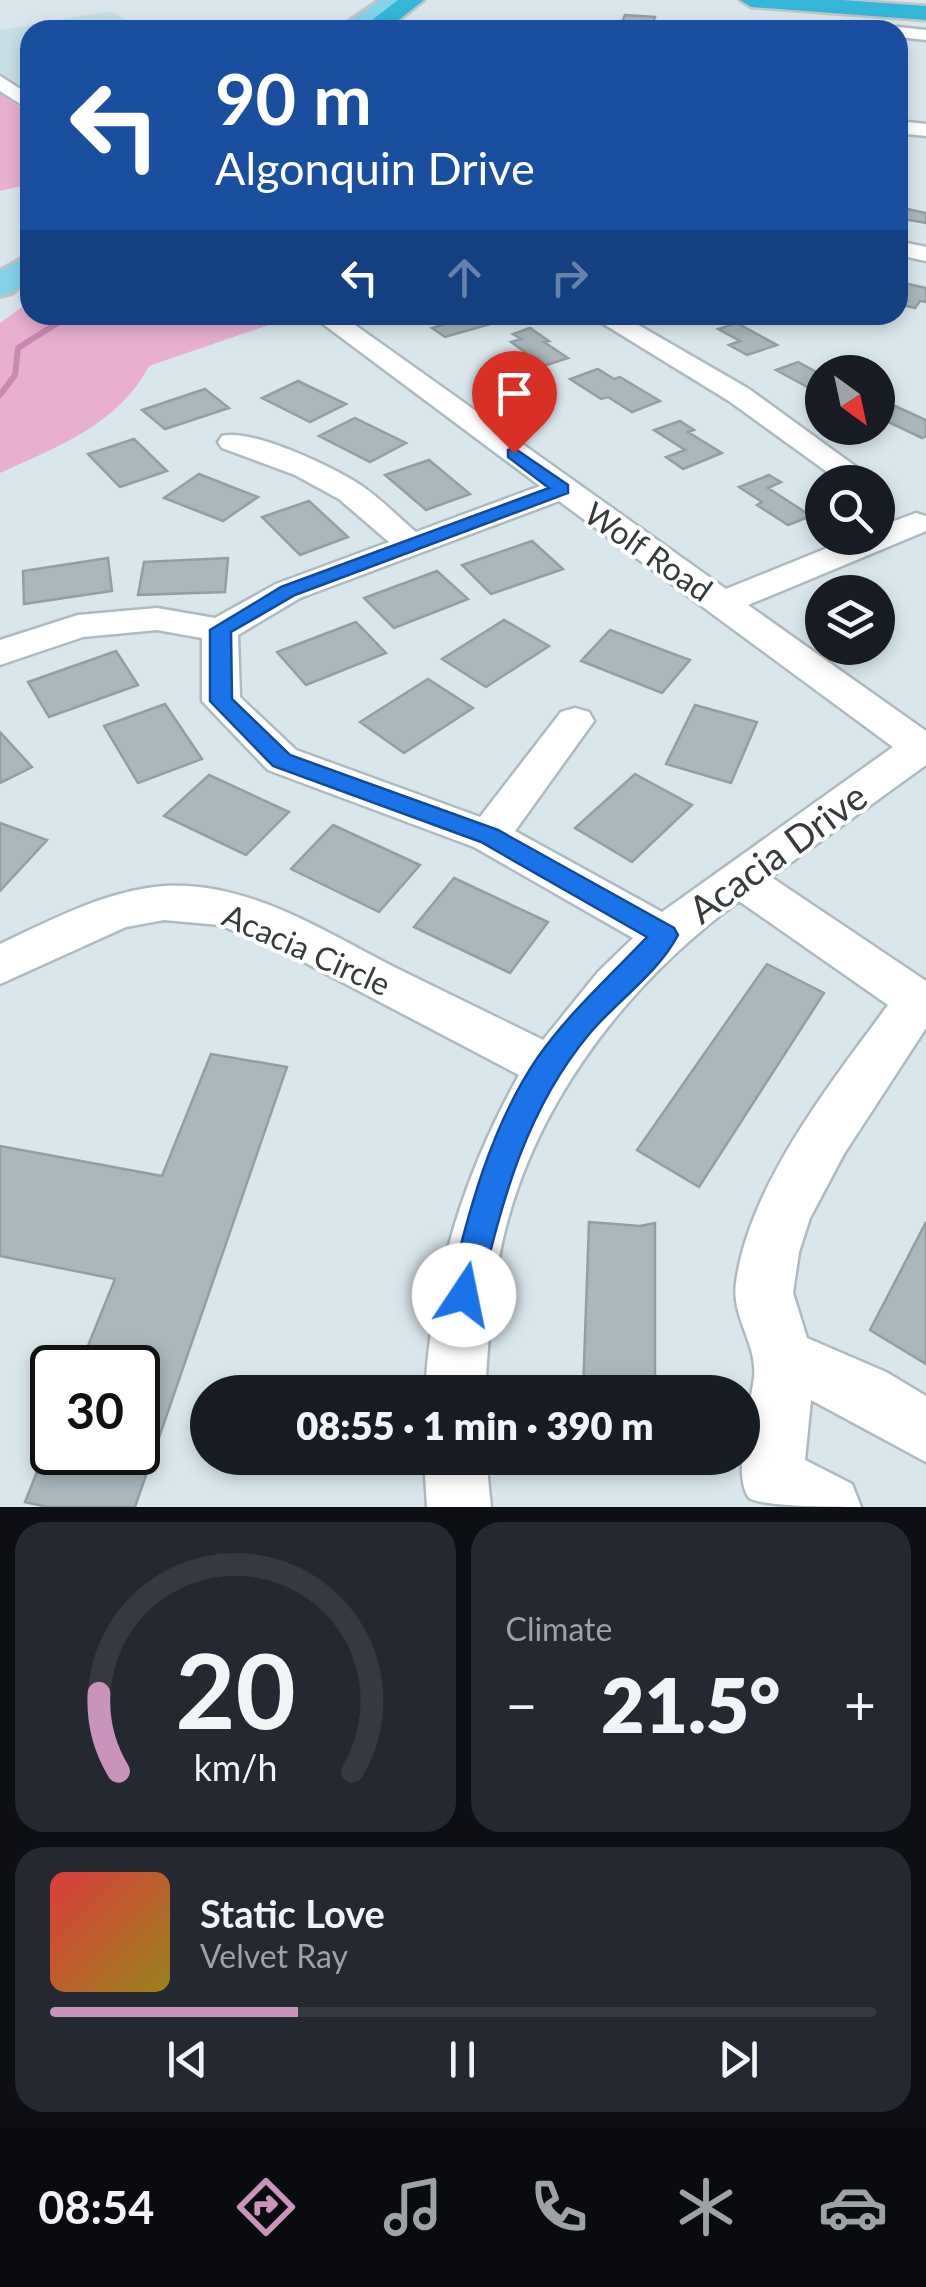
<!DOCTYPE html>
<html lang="en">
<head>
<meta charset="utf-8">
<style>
	body { margin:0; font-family:Lato,sans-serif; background:#242831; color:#f1f3f6; height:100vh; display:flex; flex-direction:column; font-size:38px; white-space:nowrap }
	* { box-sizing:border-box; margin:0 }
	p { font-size:32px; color:#9ea1a6 }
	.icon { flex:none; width:55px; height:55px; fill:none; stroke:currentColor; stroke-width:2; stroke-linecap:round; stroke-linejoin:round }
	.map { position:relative; height:1507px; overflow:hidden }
	.sheet { display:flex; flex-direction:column; gap:15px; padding:15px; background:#0d0f14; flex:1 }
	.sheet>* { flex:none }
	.hud { position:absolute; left:20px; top:20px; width:888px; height:305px; border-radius:30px; box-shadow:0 5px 15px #0003; background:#1a4fa0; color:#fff; overflow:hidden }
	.needle { width:65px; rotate:147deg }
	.controls { position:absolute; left:805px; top:355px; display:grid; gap:20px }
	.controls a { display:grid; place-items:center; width:90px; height:90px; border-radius:50%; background:#171b24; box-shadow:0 5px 15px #0003; font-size:50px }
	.speed { position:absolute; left:30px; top:1345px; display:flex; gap:20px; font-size:50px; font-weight:700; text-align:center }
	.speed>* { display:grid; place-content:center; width:130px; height:130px; border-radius:50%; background:#171b24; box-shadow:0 5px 15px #0003; line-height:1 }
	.speed .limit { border:5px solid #111; border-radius:15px; background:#fff; color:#111 }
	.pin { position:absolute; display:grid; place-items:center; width:85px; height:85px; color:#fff; margin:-102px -42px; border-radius:50% 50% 50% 0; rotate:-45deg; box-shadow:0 0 10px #0007 }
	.pin .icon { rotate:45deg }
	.me { position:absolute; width:110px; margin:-55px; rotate:11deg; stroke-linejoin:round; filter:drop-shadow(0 0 8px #0008) }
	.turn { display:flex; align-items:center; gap:35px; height:210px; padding:0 30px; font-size:45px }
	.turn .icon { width:130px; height:130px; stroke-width:2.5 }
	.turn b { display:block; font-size:70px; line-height:85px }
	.lanes { display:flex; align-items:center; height:95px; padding:0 30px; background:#0003; justify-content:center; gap:50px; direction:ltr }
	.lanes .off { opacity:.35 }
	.big { font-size:75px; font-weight:800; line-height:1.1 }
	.sheet .widget { flex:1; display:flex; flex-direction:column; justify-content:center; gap:15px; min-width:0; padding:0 35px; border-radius:30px; background:#242831 }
	.sheet .dial { align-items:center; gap:0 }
	.dial svg { height:260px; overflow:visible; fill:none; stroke:#363941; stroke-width:7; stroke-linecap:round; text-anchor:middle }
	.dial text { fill:#f1f3f6; stroke:none }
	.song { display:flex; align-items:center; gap:30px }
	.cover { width:120px; height:120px; border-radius:15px; background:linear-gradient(135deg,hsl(0 70% 55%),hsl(50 70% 35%)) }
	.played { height:10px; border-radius:5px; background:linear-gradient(90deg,#ca93bc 30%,#363941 30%) }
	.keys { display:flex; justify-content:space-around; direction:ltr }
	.heat { display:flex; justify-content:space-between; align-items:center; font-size:55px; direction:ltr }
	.sheet .tiles { flex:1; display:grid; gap:15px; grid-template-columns:1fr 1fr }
	.widget:last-child { grid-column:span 2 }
	.trip { position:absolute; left:190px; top:1375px; width:570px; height:100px; border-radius:50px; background:#171b24; box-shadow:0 5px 15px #0003; font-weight:800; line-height:100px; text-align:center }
	.tab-bar { display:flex; height:160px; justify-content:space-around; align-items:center; background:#090b0e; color:#9ea1a6 }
	.tab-bar .icon { width:70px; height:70px }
	.tab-bar .active { color:#ca93bc }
	.tab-bar b { font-size:45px; color:#f1f3f6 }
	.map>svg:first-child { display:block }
	.built { fill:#c7dee6 }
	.green { fill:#e9afd0 }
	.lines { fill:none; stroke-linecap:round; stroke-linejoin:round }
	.stream { stroke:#c88aaf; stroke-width:6 }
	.building { fill:#a9b7bc; stroke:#919fa3; stroke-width:2.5 }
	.minor-casing { stroke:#adbbc0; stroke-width:5 }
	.major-casing { stroke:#c3c4c5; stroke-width:6 }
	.highway-casing { stroke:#c3c4c5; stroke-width:5 }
	.minor { fill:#fff; fill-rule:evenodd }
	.major { fill:#85d3e8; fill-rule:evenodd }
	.highway { fill:#34b6d8; fill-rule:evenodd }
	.route { fill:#1a73e8; stroke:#114b97; stroke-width:2.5 }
	.labels { text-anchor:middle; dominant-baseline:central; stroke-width:8; stroke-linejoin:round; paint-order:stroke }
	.street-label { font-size:32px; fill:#363c3e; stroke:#fff }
	.near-street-label { font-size:38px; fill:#363c3e; stroke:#fff }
</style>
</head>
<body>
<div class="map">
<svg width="926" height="1507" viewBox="0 0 926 1507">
	<rect width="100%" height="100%" fill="#d9e7ec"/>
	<path class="built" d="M110,11L135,25L106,30H30V94L0,73V30Z"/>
	<path class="green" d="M0,93L30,115V184L0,191Z
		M30,301V315H281L286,319L149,366C119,424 57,447 0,473V323Z"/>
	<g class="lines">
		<path class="stream" d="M0,395L15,375L18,348L70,315"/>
	</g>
	<path class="building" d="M625,15L655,17L652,25L620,27Z
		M903,208L926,213V223L898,218Z
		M904,283L926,288V302L920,301L915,308L898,304V291Z
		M477,315L515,317L445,337L432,328Z
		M737,323L777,345L747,355L729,345L740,341L718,329Z
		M530,328L549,341L544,342L568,358L534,369L514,355L525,352L511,342L521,339L513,334Z
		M798,362L822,375V395L776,370Z
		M598,369L614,379L620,377L660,401L632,412L608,397L601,399L570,379Z
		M298,381L346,404L310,422L262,398Z
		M205,389L229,408L165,429L142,410Z
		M882,400L926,420V436L922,438L878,417V402Z
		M355,418L406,443L370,462L319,436Z
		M680,421L694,430L688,432L722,453L683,469L666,457L685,450L654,430Z
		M134,439L167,471L120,487L88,454Z
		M429,460L470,494L426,510L385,475Z
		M199,474L258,497L223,521L164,498Z
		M769,475L781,482L768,488L811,516L788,525L757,505L762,502L739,487Z
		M309,501L348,537L300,555L262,517Z
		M532,541L563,569L491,594L462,565Z
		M108,558L112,591L24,604L23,571Z
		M228,558L225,592L138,595L144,562Z
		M437,571L468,599L394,628L364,598Z
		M504,620L549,646L486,687L442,659Z
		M356,622L386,653L306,685L277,652Z
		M610,630L690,660L662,693L581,661Z
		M116,651L138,685L49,717L28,682Z
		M428,679L473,708L404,753L360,722Z
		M165,704L202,759L138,783L104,726Z
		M695,705L757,722L731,783L666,764Z
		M0,732L32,767L0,783Z
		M635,774L692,805L632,862L575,828Z
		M209,775L289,812L246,855L164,816Z
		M0,823L47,840L0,891Z
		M333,825L420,865L379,912L291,869Z
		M454,878L548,922L510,973L414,927Z
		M767,964L824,993L699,1187L637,1150Z
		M211,1054L287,1067L135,1507H47L25,1502L52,1434V1452H138V1368H79L115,1279L0,1256V1146L162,1176Z
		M589,1222L640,1226L655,1223V1392H583Z
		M926,1222V1364L870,1330Z
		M581,1458H655V1469L581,1461Z"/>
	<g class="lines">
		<g class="minor-casing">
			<path id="minor" d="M489,25H515L524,30H480Z
				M861,25H874L883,30H852Z
				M898,27L926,30V40L898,37V30H891Z
				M0,76L30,95V110L0,91Z
				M898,121L926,124V136L898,133Z
				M898,241L926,247V261L898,255Z
				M311,315H341L726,589L852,538H878V527L916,513L926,516V531L748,605L926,731V765L771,877L926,981V1028L844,1154L810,1218L799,1252L793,1293L807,1338L886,1372L926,1396V1462L811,1400L805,1460L852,1484L861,1507C838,1507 763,1507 749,1498C732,1476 750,1406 754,1378C758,1345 731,1317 736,1283C749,1185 831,1083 888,1005L739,901C621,988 524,1116 498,1263C490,1306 488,1349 485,1392H425C432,1277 463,1176 519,1075L285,952L220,925L164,920L126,927L0,984V944C51,920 107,890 165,886C247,881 322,930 392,966C442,991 493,1015 543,1040L598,972L633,938L474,847L268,770L202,701V638L157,630L83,637L0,665V640L78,615L157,608L215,618L276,584L389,542L339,499L295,475L222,448L218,442L222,436C252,428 336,468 362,486C381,499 398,517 416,532L540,486ZM559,501L893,747L662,912L515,831L594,721L589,712L575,708L561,712L480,817L296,750L240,697L238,635L300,598Z
				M589,315H621L749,389L877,482H841L729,401Z
				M424,1458H486L491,1507H427Z"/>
		</g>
		<g class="major-casing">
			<path id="major" d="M380,0H405L363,30H337Z
				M30,254V279L12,293L0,296V271Z"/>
		</g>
		<g class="highway-casing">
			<path id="highway" d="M398,0H424L386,30H359Z
				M740,0H842L926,6V20L751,7Z"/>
		</g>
		<use href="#minor" class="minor"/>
		<use href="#major" class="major"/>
		<use href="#highway" class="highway"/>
	</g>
	<path class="route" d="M514,448L568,485V493L295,595L231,632L232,699L290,755L498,830L674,928L678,935C659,972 617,1001 590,1033C527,1108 501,1201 480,1295L475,1306L464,1311L453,1306L448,1295C468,1214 490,1127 538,1057C569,1013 610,976 647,937L481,842L273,766L210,701V630L281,587L549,488L508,457V450Z"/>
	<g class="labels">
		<g class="street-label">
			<text transform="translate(649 551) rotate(35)">Wolf Road</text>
			<text transform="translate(307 949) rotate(24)">Acacia Circle</text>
		</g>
		<g class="near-street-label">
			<text transform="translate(777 852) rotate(-36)">Acacia Drive</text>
		</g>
	</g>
</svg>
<div class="controls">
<a><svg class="needle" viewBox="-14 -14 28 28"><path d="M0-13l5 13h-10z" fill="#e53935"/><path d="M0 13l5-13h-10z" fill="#9ea1a6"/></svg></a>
<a><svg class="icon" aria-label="search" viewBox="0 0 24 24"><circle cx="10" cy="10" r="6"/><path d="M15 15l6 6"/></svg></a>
<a><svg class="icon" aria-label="layers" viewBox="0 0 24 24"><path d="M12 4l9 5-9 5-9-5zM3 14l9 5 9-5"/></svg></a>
</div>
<div class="speed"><div class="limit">30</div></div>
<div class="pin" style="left:514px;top:453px;background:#d93025"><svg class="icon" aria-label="arrive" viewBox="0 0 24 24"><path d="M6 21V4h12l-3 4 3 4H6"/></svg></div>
<svg class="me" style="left:464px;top:1295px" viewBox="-20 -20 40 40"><circle r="19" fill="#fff"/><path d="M0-13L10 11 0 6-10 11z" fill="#1a73e8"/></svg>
<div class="trip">08:55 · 1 min · 390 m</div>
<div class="hud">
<div class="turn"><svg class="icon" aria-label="left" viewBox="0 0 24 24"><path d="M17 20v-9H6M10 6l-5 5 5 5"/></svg><div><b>90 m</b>Algonquin Drive</div></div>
<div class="lanes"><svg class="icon" aria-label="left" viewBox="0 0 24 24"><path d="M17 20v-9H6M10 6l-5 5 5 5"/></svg><svg class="icon off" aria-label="ahead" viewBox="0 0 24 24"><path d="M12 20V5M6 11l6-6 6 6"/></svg><svg class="icon off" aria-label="right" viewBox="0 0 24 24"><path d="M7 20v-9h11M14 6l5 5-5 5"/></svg></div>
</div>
</div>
<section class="sheet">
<div class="tiles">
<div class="widget dial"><svg viewBox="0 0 100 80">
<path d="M14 69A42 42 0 1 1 86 69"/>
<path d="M14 69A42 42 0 0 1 8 45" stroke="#ca93bc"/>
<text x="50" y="56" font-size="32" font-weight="700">20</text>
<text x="50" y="72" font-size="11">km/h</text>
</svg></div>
<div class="widget"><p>Climate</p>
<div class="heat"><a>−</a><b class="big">21.5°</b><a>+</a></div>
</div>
<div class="widget">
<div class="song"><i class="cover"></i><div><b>Static Love</b><p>Velvet Ray</p></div></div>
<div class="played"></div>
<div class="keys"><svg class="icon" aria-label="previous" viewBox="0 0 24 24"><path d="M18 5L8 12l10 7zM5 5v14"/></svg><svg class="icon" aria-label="pause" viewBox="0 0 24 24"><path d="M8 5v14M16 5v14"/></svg><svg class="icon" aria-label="next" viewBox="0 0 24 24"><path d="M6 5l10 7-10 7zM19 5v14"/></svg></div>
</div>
</div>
</section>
<nav class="tab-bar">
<b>08:54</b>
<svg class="icon active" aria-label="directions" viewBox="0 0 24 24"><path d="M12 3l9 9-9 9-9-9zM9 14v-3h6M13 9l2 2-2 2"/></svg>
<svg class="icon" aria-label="music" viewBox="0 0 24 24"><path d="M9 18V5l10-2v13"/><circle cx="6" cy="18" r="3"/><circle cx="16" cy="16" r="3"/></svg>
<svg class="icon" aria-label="phone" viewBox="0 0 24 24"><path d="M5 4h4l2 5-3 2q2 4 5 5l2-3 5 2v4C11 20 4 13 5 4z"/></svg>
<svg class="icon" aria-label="climate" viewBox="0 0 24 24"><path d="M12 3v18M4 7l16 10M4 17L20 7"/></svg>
<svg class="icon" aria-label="car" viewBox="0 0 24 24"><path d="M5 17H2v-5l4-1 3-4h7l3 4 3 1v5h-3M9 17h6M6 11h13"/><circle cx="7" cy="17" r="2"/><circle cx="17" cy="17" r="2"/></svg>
</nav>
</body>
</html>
